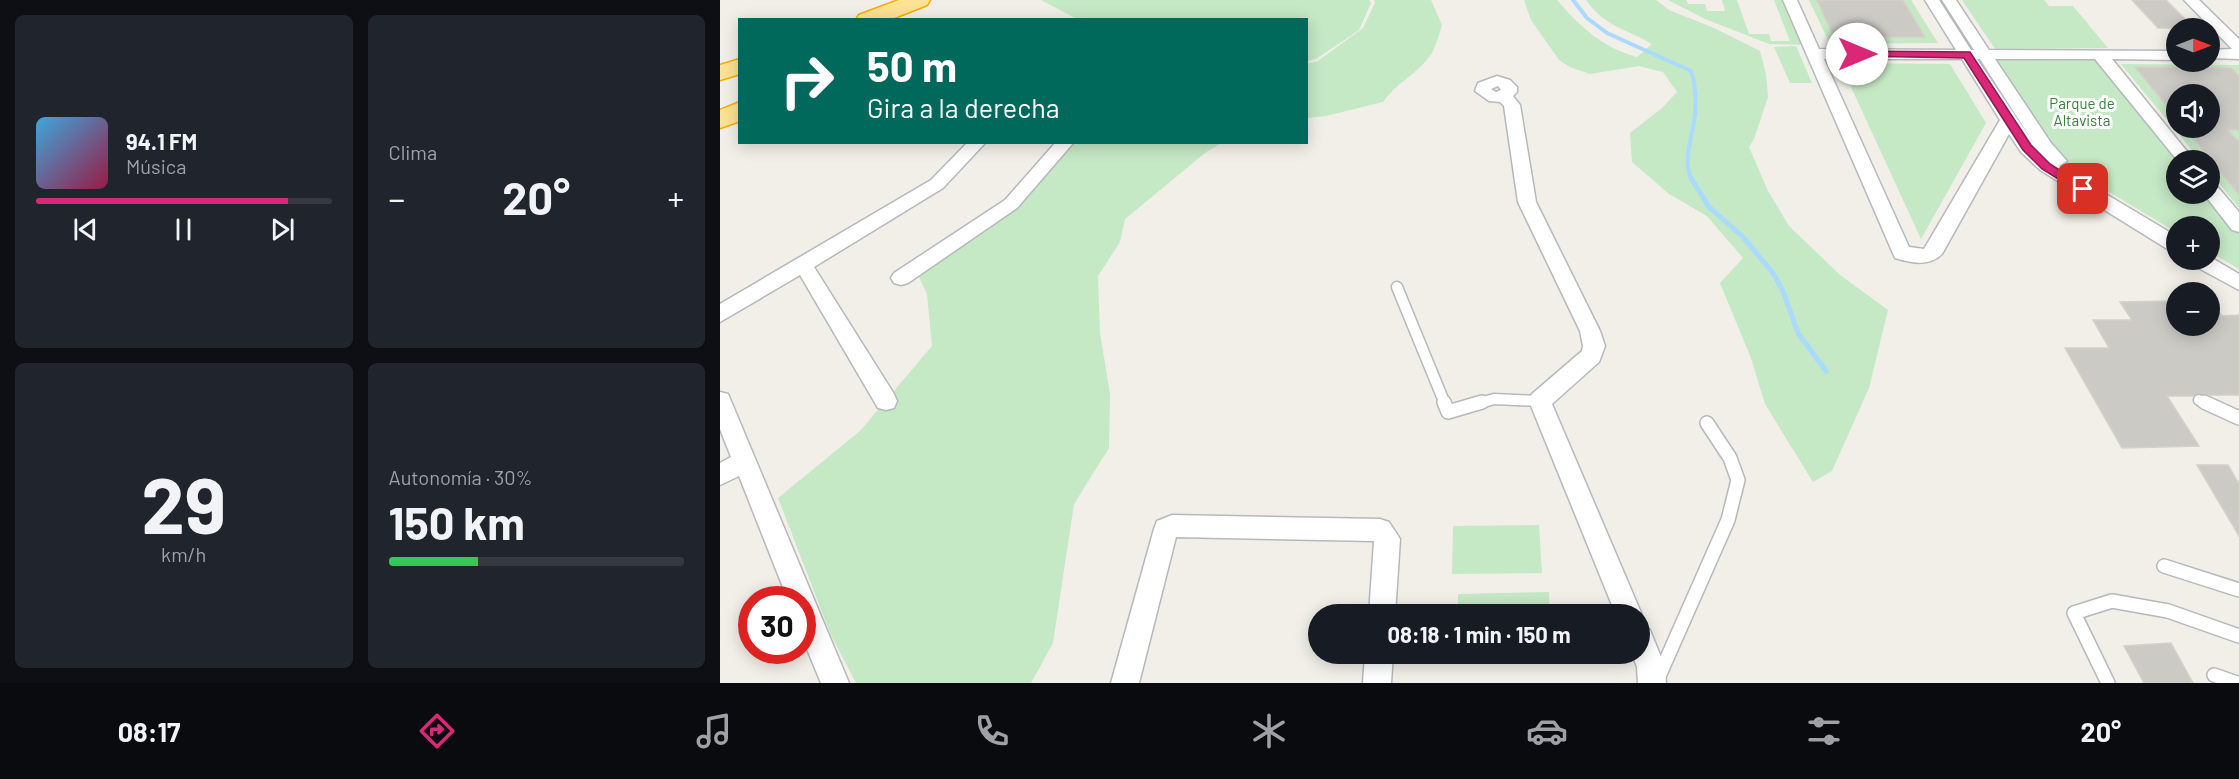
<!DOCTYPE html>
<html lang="es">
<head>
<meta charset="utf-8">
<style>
	body { margin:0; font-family:Barlow,sans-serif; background:#20242c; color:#f1f3f6; height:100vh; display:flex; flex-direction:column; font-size:22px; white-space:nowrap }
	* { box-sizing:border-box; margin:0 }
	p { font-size:20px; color:#9ea1a6 }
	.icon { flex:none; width:33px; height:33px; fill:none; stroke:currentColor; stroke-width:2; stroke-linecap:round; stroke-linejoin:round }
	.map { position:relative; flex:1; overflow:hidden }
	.drawer { display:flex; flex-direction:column; gap:15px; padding:15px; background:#0d0f14; width:720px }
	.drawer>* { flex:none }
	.banner { position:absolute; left:18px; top:18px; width:570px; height:126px; border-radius:0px; box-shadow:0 3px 15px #0003; background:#00695c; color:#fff; overflow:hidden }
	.needle { width:39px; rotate:90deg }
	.tools { position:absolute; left:1446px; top:18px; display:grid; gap:12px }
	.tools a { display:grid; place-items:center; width:54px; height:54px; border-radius:50%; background:#171b24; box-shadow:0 3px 15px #0003; font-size:30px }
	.speed { position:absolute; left:18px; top:586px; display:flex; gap:12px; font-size:30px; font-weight:700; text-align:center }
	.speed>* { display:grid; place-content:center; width:78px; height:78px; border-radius:50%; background:#171b24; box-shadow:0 3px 15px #0003; line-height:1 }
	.speed .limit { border:9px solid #d22; background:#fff; color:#111 }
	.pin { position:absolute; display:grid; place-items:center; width:51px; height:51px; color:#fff; margin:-26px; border-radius:12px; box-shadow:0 3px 9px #0006 }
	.me { position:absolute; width:66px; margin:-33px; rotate:90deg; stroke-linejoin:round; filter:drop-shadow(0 0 4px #0008) }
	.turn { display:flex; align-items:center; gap:21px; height:126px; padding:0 30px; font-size:27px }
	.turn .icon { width:78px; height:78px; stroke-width:2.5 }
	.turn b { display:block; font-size:42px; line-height:51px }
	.big { font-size:45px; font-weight:700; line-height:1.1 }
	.drawer .widget { flex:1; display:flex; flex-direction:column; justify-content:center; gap:9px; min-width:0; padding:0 21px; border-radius:9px; background:#20242c }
	.drawer .dial { align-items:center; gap:0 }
	.dial b { font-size:78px; line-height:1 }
	.song { display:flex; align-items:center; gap:18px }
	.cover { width:72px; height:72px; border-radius:9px; background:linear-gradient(135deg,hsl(200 70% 55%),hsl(340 70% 35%)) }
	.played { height:6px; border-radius:3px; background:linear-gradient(90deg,#db2777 85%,#363941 85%) }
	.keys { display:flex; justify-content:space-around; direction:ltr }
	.heat { display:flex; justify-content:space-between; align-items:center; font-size:33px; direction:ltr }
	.charge { height:9px; border-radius:4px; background:linear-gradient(90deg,#34c759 30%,#363941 0) }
	.drawer .tiles { flex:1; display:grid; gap:15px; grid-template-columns:repeat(2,1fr) }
	.trip { position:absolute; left:588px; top:604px; width:342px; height:60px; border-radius:30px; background:#171b24; box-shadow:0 3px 15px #0003; font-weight:700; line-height:60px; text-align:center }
	.tab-bar { display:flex; height:96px; justify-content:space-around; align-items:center; background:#090b0e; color:#9ea1a6 }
	.tab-bar .icon { width:42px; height:42px }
	.tab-bar .active { color:#db2777 }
	.tab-bar b { font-size:27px; color:#f1f3f6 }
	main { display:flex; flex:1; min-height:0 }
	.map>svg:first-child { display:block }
	.green { fill:#c5e8c5; fill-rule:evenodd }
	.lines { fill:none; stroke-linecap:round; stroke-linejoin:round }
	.stream-far1 { stroke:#aadaff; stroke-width:4 }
	.stream { stroke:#aadaff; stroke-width:5 }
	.building { fill:#cccac5; stroke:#d6d1c6; stroke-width:1.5 }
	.lane-far1-casing { stroke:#b5b8bc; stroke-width:13 }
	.lane-casing { stroke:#b5b8bc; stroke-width:16 }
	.street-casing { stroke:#b5b8bc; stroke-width:3 }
	.highway-casing { stroke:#f9ab00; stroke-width:3 }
	.lane-far1 { stroke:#fff; stroke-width:10 }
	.lane { stroke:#fff; stroke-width:13 }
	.street { fill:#fff; fill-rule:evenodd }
	.highway { fill:#fde293; fill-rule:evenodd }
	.route { fill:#db2777; stroke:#8e194d; stroke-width:1.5 }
	.labels { text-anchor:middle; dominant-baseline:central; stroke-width:6; stroke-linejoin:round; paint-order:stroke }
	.far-park-label { font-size:15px; fill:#348238; stroke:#fff }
</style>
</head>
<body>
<main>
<section class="drawer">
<div class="tiles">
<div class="widget">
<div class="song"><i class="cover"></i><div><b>94.1 FM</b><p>Música</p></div></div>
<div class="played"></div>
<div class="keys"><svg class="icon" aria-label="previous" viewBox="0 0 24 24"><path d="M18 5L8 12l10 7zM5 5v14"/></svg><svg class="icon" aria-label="pause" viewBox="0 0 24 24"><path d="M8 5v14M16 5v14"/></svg><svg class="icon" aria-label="next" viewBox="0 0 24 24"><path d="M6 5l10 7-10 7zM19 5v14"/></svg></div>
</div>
<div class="widget"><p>Clima</p>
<div class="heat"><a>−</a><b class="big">20°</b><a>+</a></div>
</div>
<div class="widget dial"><b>29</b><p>km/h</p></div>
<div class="widget"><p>Autonomía · 30%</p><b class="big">150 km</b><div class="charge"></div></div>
</div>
</section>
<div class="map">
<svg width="1519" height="683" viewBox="0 0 1519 683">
	<rect width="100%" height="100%" fill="#f1efe8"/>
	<path class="green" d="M321,0H649L651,3L639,30L596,59L587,61L586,20L357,19Z
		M654,0H711L722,25C719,34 716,47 710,56C697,74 676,83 663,102L606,116L587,118V64L598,61L643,28L655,3Z
		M804,0H837C859,26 883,48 917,57L932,44C905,28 885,27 866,0H936L949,10L994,28L1040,51L1046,74L1048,97L1034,139L1029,147L1048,191L1069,226L1120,275L1168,310L1149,388L1112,471L1093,482L1045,404L1031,358L1000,283L1023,258L987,216L949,194L912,162L910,133L942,108L957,92L943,72L919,66L870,74L850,67L839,60L811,20Z
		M948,0H966L968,4H985L987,11H1005L1002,0H1017L1029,34H1049L1051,41H1070L1054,0H1070L1090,45L1049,44L985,19Z
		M1089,0H1191L1218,43L1110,44Z
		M1242,0H1324L1329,6H1353L1388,48L1275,49Z
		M1076,46L1092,83H1070L1054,47Z
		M1264,55H1380L1466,160H1456V194H1490V189L1519,225V269L1490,252V226H1456V232L1339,162Z
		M1120,63L1230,64L1266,123L1201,239Z
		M1401,64L1519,65V208L1490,172V160H1480ZM1456,94H1490V128H1456Z
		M355,143H501L485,153L405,219L400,242L378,276L380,333L390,394L389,448L354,504L333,643L311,683H136L111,635L58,498L140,431L212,346L207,294L199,277L296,209Z
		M819,525L822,573L732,574L733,526Z
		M829,592L830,615H738V594Z"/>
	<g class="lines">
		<path class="stream-far1" d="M853,0L867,18L887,33L971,71C976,86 976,98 975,114C974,133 961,162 972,180"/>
		<path class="stream" d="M971,178L989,207L1023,237L1053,273L1063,291L1078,333L1106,371"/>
	</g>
	<path class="building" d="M1097,0H1183L1205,37H1114Z
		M1412,0H1446L1474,28H1438Z
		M1415,67L1511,68L1519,76V130H1508L1519,142V195L1465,128H1490V94H1456V117Z
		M1490,300L1502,316L1519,315V395H1490L1479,393L1473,396H1447L1479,446L1402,448L1345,348H1389L1373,320H1412L1400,302L1456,301V326H1490Z
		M1477,465H1508L1519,484V536Z
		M1451,643L1473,683H1424L1404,646Z"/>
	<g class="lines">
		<g class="lane-far1-casing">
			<path id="lane-far1" d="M677,287L725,404
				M1479,400L1488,404
				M757,404L774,399L820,401"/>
		</g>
		<g class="lane-casing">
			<path id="lane" d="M724,402L728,412L762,402
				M1484,402L1519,418
				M1444,566L1519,590
				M1494,675L1517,683
				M936,683L1008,520L1018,480L1010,458L987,423
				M1388,683L1354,613L1392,601L1448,611L1519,636"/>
		</g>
		<g class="street-casing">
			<path id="street" d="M1063,0H1077L1099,49L1236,50L1205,0H1219L1251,50H1254L1222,0H1236L1269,50L1456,51V60L1392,59L1474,160H1457L1375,59H1275L1331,143L1347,161L1339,166L1456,236V252L1449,250L1320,170L1301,152L1289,134L1222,254C1209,267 1191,263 1175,258ZM1104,59H1242L1280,120L1204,249L1189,247ZM1257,59H1260L1317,148Z
				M1464,0H1479L1519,39V59L1490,58V50L1512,49Z
				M777,76L790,80L797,87V92L793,96L800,105L816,202L880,331L885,346L879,362L832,404L922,615L920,621V615H896L809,401L812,394L862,351L863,346L860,331L798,202L784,106L780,102L769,101L755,91L758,83ZM778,86L781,90L776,92L771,89Z
				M248,142H266L223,188L94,267L174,394L177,401L174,408L166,410L158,408L80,275L0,322V304L211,180Z
				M336,142H354L297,208L188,283L181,285L174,283L171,278L174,273L285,200Z
				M1490,183L1496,185L1519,212V232L1512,230L1484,194H1490Z
				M1490,257L1519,274V290L1473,265L1470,260H1490Z
				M0,392L8,394L11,401L129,683H101L82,637V600H68L19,476L0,485V463L11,457L0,429Z
				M452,515L660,519L669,522L680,539L675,615H649L654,541L456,537L419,683H391L434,529L437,521Z
				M920,627L930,630L945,667L946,683H918L917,667L912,654H920Z
				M645,654H673L671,683H643Z"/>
		</g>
		<g class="highway-casing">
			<path id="highway" d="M179,0H210L207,5L169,20H136L139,15Z
				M20,59V74L0,80V65Z
				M20,102V121L0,128V110Z"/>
		</g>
		<use href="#lane-far1" class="lane-far1"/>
		<use href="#lane" class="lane"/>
		<use href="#street" class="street"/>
		<use href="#highway" class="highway"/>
	</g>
	<path class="route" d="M1137,51L1250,52L1311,145L1330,164L1369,189L1367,192H1359L1322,169L1303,150L1244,58L1134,56L1132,54Z"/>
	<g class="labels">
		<g class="far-park-label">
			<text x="1362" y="103">Parque de<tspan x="1362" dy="17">Altavista</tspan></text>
		</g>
	</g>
</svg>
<div class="tools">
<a><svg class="needle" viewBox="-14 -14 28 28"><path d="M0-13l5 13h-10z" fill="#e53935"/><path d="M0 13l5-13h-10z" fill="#9ea1a6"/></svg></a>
<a><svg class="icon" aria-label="sound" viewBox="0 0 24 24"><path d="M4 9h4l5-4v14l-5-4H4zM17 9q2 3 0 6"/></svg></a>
<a><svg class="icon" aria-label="layers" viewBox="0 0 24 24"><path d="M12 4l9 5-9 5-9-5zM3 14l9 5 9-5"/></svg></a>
<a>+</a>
<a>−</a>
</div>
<div class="speed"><div class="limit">30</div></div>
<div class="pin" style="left:1363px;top:189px;background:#d93025"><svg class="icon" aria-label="arrive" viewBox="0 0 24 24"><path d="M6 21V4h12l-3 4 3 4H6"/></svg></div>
<svg class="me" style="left:1137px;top:54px" viewBox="-20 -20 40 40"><circle r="19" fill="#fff"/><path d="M0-13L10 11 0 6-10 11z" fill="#db2777"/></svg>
<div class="trip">08:18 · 1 min · 150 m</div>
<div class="banner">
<div class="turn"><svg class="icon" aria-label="right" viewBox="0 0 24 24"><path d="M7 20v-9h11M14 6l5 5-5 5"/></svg><div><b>50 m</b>Gira a la derecha</div></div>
</div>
</div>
</main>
<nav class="tab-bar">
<b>08:17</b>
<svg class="icon active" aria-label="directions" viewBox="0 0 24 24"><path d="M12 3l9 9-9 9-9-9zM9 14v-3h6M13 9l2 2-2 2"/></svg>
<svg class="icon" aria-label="music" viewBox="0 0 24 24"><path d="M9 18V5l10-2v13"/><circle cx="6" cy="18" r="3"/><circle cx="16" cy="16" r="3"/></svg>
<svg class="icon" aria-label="phone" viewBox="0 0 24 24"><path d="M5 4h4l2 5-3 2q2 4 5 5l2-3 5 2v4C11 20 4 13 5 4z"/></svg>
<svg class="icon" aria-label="climate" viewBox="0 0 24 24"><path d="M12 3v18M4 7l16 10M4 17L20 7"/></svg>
<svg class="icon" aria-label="car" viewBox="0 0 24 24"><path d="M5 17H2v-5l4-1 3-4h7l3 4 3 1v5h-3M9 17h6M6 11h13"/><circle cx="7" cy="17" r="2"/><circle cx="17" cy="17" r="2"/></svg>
<svg class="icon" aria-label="filters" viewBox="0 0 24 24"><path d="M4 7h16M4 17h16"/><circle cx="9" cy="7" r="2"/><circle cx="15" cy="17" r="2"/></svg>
<b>20°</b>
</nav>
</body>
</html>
